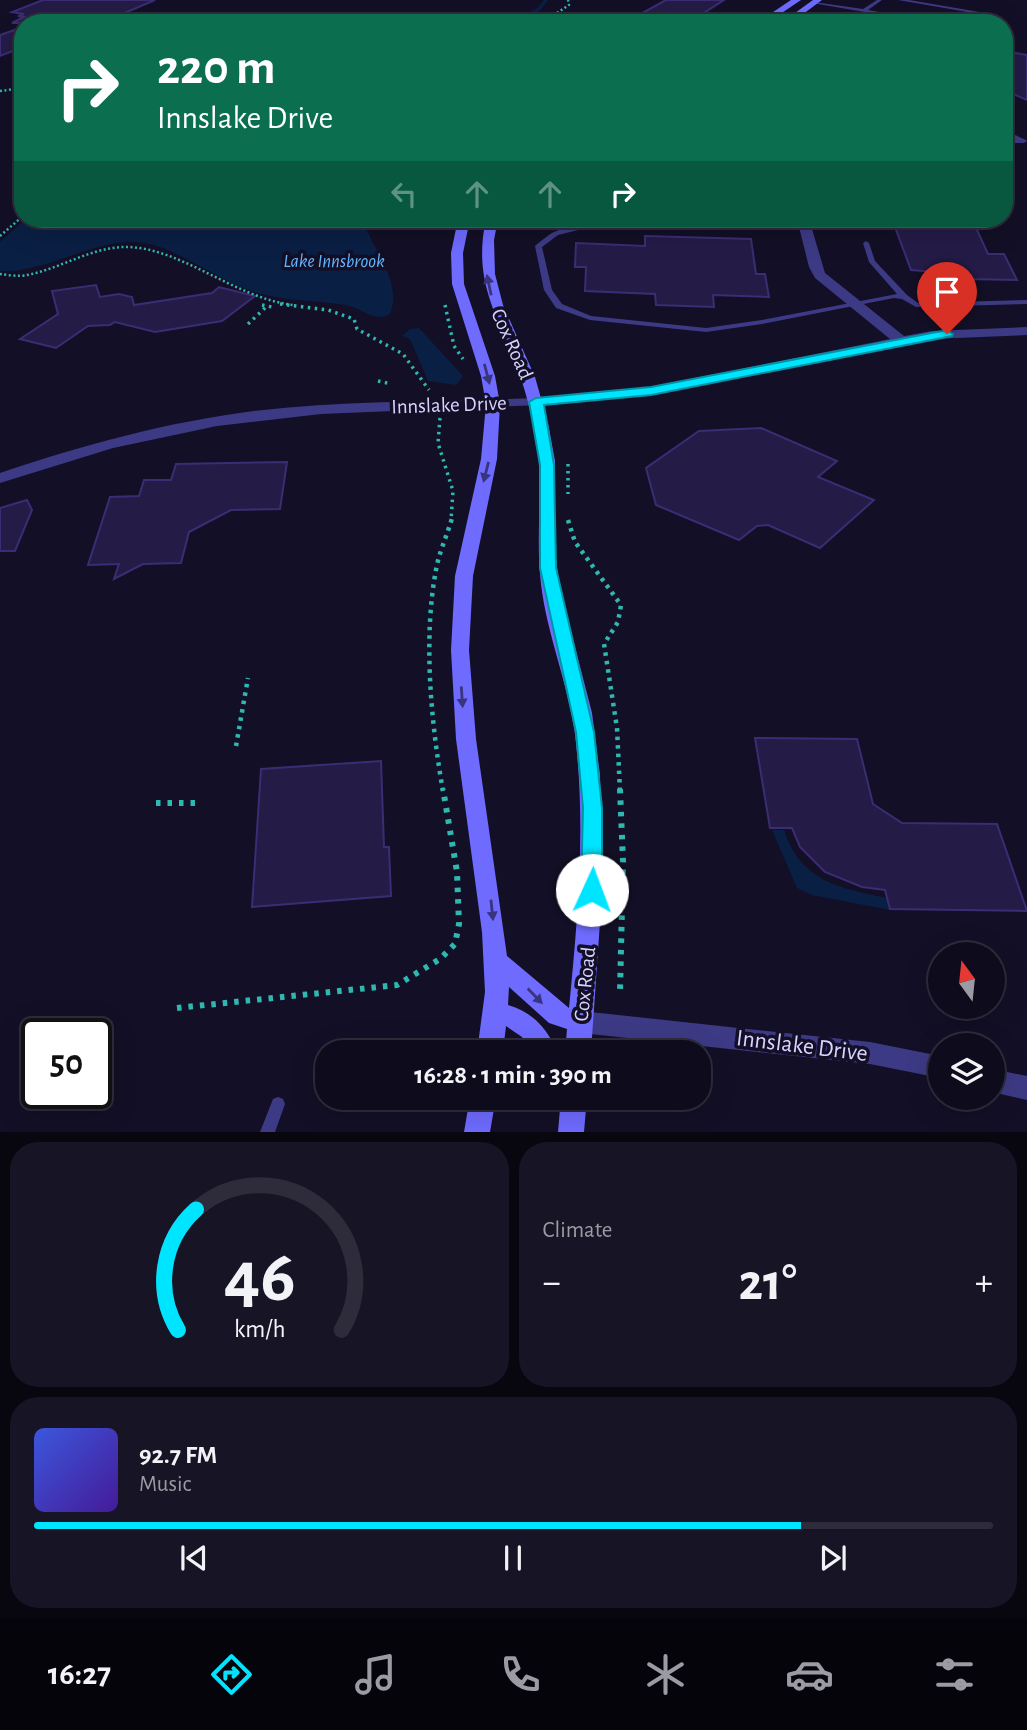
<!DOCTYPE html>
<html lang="en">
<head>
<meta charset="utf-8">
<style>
	body { margin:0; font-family:"Alegreya Sans",sans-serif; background:#171425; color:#f1f3f6; height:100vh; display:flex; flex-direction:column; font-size:26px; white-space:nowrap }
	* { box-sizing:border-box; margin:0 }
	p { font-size:23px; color:#9b9ba3 }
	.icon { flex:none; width:38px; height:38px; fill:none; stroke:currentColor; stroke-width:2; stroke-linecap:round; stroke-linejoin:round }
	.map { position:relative; height:1132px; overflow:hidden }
	.drawer { display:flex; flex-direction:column; gap:10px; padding:10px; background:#08060f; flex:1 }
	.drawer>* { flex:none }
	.banner { position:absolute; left:14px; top:14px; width:999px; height:214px; border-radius:28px; box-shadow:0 7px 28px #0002,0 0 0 2px #2e2b3b; background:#0b6e4f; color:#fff; overflow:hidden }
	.needle { width:46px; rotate:345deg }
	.controls { position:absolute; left:928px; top:942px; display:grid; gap:14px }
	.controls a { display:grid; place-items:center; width:77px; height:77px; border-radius:50%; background:#0e0b1c; box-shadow:0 7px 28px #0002,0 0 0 2px #2e2b3b; font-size:35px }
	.speed { position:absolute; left:21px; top:1018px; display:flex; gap:14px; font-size:35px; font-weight:700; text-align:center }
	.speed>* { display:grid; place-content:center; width:91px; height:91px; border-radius:50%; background:#0e0b1c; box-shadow:0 7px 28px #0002,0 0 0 2px #2e2b3b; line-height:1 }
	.speed .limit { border:4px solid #111; border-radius:10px; background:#fff; color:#111 }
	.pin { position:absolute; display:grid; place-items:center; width:60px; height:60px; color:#fff; margin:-72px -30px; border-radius:50% 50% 50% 0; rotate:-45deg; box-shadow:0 0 7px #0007 }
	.pin .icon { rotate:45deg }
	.me { position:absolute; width:77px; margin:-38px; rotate:2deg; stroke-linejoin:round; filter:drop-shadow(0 0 5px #0008) }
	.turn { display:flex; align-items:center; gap:24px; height:147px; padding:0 28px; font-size:32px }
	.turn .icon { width:91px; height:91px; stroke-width:2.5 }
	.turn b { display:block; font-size:49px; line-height:60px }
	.lanes { display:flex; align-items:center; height:66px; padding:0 28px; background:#0003; justify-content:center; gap:35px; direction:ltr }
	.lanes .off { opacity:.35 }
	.big { font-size:52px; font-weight:700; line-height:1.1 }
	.drawer .card { flex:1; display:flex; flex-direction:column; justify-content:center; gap:10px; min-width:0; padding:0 24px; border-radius:28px; background:#171425 }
	.drawer .dial { align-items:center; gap:0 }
	.dial svg { height:182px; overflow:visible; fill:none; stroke:#2e2b3b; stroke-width:7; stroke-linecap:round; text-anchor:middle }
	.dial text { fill:#f1f3f6; stroke:none }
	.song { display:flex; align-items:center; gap:21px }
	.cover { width:84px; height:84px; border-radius:10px; background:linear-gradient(135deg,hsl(230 70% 55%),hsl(260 70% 35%)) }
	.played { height:7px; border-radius:4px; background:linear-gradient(90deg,#00e5ff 80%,#2e2b3b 80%) }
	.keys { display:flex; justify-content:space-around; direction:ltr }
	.heat { display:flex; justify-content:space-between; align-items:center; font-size:38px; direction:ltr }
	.drawer .tiles { flex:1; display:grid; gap:10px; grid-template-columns:1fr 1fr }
	.card:last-child { grid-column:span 2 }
	.trip { position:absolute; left:315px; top:1040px; width:396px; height:70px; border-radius:28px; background:#0e0b1c; box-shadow:0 7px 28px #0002,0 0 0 2px #2e2b3b; font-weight:700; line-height:70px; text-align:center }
	.dock { display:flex; height:112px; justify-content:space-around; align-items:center; background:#06040b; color:#9b9ba3 }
	.dock .icon { width:49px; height:49px }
	.dock .active { color:#00e5ff }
	.dock b { font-size:32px; color:#f1f3f6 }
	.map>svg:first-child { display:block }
	.water { fill:#0a1f44 }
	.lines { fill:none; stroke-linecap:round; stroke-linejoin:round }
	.stream { stroke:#0a1f44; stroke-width:3.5 }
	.building { fill:#241b47; stroke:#3b2d73; stroke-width:2 }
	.path-far3 { stroke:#2fb8b0; stroke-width:2.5; stroke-dasharray:2 2.5; stroke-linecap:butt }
	.path-far2 { stroke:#2fb8b0; stroke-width:3.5; stroke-dasharray:2.5 4.5; stroke-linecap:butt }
	.path-far1 { stroke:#2fb8b0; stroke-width:4.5; stroke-dasharray:3.5 5; stroke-linecap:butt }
	.path { stroke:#2fb8b0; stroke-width:6; stroke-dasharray:4.5 7; stroke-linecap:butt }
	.service { fill:#3d3a85; fill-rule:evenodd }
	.minor { fill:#3d3a85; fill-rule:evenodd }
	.tertiary { fill:#3d3a85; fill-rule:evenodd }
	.secondary { fill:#6f6bff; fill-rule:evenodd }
	.oneway { fill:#38347d }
	.route { fill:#00e5ff; stroke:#0095a6; stroke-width:2 }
	.labels { text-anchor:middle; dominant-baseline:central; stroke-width:7; stroke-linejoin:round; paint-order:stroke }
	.far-water-label { font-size:19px; font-style:italic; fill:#62b6ff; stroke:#130f26 }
	.street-label { font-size:21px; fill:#d9d4ff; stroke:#130f26 }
	.near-street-label { font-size:24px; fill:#d9d4ff; stroke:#130f26 }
</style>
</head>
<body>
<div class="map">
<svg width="1027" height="1132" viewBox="0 0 1027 1132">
	<rect width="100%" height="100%" fill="#130f26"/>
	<path class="water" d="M25,219H362C372,247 403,283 390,314C373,323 362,308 346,305C310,299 275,302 241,287C214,275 189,258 160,247C107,227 53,274 0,271V242Z
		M419,328L463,376L456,385L428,381L410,339L402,336L410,329Z
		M772,830H784C801,882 840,888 887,898L890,910L812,895L797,888Z"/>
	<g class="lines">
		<path class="stream" d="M512,23L539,9L546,0"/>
	</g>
	<path class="building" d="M43,0H155L101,23H12L24,17L18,16L24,14L12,12Z
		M666,0H724L688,23H624Z
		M23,27V47L0,56V35Z
		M1004,51L1027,55V100L1004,90Z
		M892,219H972L988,254H1004L1017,280L965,279L963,274L911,270Z
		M645,236L751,239L756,274H765L769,297L713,295L714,307L656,305L655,294L585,291L586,267H575L576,243L645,246Z
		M96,285L100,297L119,294L132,297L134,305L212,293L219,287L255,296L222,321L155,332L115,322L110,325L88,326L56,348L20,339L58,314L52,291Z
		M761,428L837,461L818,477L874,500L820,548L768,525L757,526L739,540L656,505L646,468L699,431Z
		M287,462L280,509L231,510L189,532L181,563L143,564L114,579L119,564L88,565L110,497L139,496L144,480H171L176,464Z
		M27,500L32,510L15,551H0V508Z
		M755,738L857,739L873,804L902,823L997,824L1027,911L890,909L885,890L862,887L825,872L800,847L792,828H770Z
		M381,761L384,847H389L391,896L252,907L261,769Z"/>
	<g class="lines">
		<path class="path-far3" d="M542,23L569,5L568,0
			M0,91L23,88
			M0,236L23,216
			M0,274C8,275 19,277 27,275C60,269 91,247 126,247C180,247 235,298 293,305"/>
		<path class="path-far2" d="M280,304L328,310L354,319L357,329L403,354L429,390
			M262,305L272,307
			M445,305L454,346L463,359
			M248,324L267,306
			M378,381L391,384
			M440,418L438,443L453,491L451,520
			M568,464V494"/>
		<path class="path-far1" d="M568,520L575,542L621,605L618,622L604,644L617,728L620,791
			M236,746L248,678
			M443,791C431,724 423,637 436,570C439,552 447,536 452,518"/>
		<path class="path" d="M620,789L623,862L620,993
			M156,803H201
			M177,1008L397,985L440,959L455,944L459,924L457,872L443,789"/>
		<path class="service" d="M877,0H882L868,10L942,23H929L812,3L814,2L863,9Z
			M898,0H909L991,14L981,23H976L985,15Z
			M1004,130L1026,140L1027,141L1024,143H1004V139H1015L1004,134Z
			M664,219H706L805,225L808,227L805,229L706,223L622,224L586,228L558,235L542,247L552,290L562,304L591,316L706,328L762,320L897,294L869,262L863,243L866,241L869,243L875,261L907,295L918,303L1027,300V304L916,307L902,299L894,298L762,324L706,332L590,320L556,308L544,290L535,246L536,245C541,241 548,235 554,232C584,219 632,220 664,219Z
			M278,1097L283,1099L285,1104L275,1132H260L273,1099Z"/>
		<path class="minor" d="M797,219H809L825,273L904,336L932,331L1027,327V335L932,339L651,395L536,406L529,402L536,398L651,387L890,339L815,278L809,267Z
			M581,1011L870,1042L940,1056V1078L870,1064L581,1033L572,1030L569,1022L572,1014Z
			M992,1069L1027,1076V1100L992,1092Z"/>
		<path class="tertiary" d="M536,398L541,399V405L321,414L217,426L113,448L0,483V473C83,445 167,422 254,411C347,400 442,402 536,398Z"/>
		<path class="secondary" d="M791,0H801L767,23H757Z
			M813,0H822L791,23H781Z
			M458,219H470L463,253L464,284L495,376L500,404L497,459L473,576L469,650L476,739L507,956L569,1008C578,917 586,825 575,734C568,683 547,635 541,584C535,535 544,485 536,437C531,412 525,388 516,365C495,311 473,279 486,219H498L494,240L495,274L503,305L535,377L548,423L555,461V553L560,589L592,713L600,775L602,893L591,1052H565L567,1029L549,1023L509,987L508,1005C534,1013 546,1028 558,1052H532L522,1037L506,1026L503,1052H477L485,992L482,932L456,739L451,650L455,576L481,459L486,404L481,376L452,284L451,253Z
			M470,1097H496L490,1132H464Z
			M561,1097H587L584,1132H558Z"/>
	</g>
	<defs><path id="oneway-solid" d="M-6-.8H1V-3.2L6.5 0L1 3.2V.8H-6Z" transform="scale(1.75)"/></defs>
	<g class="oneway">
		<use href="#oneway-solid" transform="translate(489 285) rotate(-102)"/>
		<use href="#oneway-solid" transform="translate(487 374) rotate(75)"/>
		<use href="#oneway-solid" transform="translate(486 472) rotate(104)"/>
		<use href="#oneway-solid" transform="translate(462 697) rotate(86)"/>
		<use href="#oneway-solid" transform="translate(492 910) rotate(84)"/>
		<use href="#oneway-solid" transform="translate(535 996) rotate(46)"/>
	</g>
	<path class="route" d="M947,330L953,334L952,336L651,395L544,405L554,465L556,568L594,732L602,808V890L599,896H585L581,890L583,808L576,732L540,568V465L529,402L536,398L651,387Z"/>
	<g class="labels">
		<g class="far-water-label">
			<text x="334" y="261">Lake Innsbrook</text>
		</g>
		<g class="street-label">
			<text transform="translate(512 344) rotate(66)">Cox Road</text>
			<text transform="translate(449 405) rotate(-2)">Innslake Drive</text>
			<text transform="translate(585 984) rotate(-84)">Cox Road</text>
		</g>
		<g class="near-street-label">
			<text transform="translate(802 1046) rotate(7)">Innslake Drive</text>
		</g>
	</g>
</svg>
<div class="controls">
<a><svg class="needle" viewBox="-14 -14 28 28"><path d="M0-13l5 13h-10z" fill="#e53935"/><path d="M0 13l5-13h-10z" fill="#9b9ba3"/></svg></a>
<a><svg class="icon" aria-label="layers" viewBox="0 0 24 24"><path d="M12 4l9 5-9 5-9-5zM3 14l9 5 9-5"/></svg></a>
</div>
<div class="speed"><div class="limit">50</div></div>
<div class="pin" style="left:947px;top:334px;background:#d93025"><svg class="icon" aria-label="arrive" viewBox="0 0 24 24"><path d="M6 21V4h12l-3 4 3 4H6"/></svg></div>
<svg class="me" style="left:592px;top:890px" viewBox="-20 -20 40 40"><circle r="19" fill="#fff"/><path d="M0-13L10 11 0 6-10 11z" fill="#00e5ff"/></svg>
<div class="trip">16:28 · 1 min · 390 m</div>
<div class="banner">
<div class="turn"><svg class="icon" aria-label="right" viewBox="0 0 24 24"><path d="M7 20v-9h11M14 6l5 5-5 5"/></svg><div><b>220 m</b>Innslake Drive</div></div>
<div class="lanes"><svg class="icon off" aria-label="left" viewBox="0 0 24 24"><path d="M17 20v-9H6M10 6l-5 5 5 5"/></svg><svg class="icon off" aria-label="ahead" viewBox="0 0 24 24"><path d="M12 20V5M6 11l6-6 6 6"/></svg><svg class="icon off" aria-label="ahead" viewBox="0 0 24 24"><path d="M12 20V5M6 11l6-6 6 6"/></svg><svg class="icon" aria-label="right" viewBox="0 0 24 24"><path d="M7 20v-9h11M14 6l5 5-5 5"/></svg></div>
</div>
</div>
<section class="drawer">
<div class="tiles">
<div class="card dial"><svg viewBox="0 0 100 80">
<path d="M14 69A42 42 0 1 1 86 69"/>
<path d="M14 69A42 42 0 0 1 22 16" stroke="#00e5ff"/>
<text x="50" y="56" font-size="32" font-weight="700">46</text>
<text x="50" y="72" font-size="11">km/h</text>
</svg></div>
<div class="card"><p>Climate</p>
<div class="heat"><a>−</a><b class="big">21°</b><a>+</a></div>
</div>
<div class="card">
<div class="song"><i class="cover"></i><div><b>92.7 FM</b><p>Music</p></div></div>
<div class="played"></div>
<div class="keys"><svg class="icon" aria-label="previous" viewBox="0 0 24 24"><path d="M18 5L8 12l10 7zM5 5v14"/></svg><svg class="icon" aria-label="pause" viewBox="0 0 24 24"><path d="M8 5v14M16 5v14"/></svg><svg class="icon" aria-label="next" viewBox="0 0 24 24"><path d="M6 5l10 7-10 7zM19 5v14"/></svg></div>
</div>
</div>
</section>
<nav class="dock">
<b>16:27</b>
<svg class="icon active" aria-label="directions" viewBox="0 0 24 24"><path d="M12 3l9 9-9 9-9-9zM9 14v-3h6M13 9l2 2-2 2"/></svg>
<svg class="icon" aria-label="music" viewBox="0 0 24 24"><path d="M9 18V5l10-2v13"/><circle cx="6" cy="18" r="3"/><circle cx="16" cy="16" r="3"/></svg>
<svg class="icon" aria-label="phone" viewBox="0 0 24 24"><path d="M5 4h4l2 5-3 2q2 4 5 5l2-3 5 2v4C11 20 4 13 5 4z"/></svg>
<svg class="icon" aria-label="climate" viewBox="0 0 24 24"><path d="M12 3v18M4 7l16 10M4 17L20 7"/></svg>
<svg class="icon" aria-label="car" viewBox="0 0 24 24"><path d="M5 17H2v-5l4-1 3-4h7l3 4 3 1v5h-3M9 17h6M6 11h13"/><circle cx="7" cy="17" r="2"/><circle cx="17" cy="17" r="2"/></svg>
<svg class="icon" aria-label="filters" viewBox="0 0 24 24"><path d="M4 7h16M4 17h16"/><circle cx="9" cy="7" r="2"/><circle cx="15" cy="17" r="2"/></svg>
</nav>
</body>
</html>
